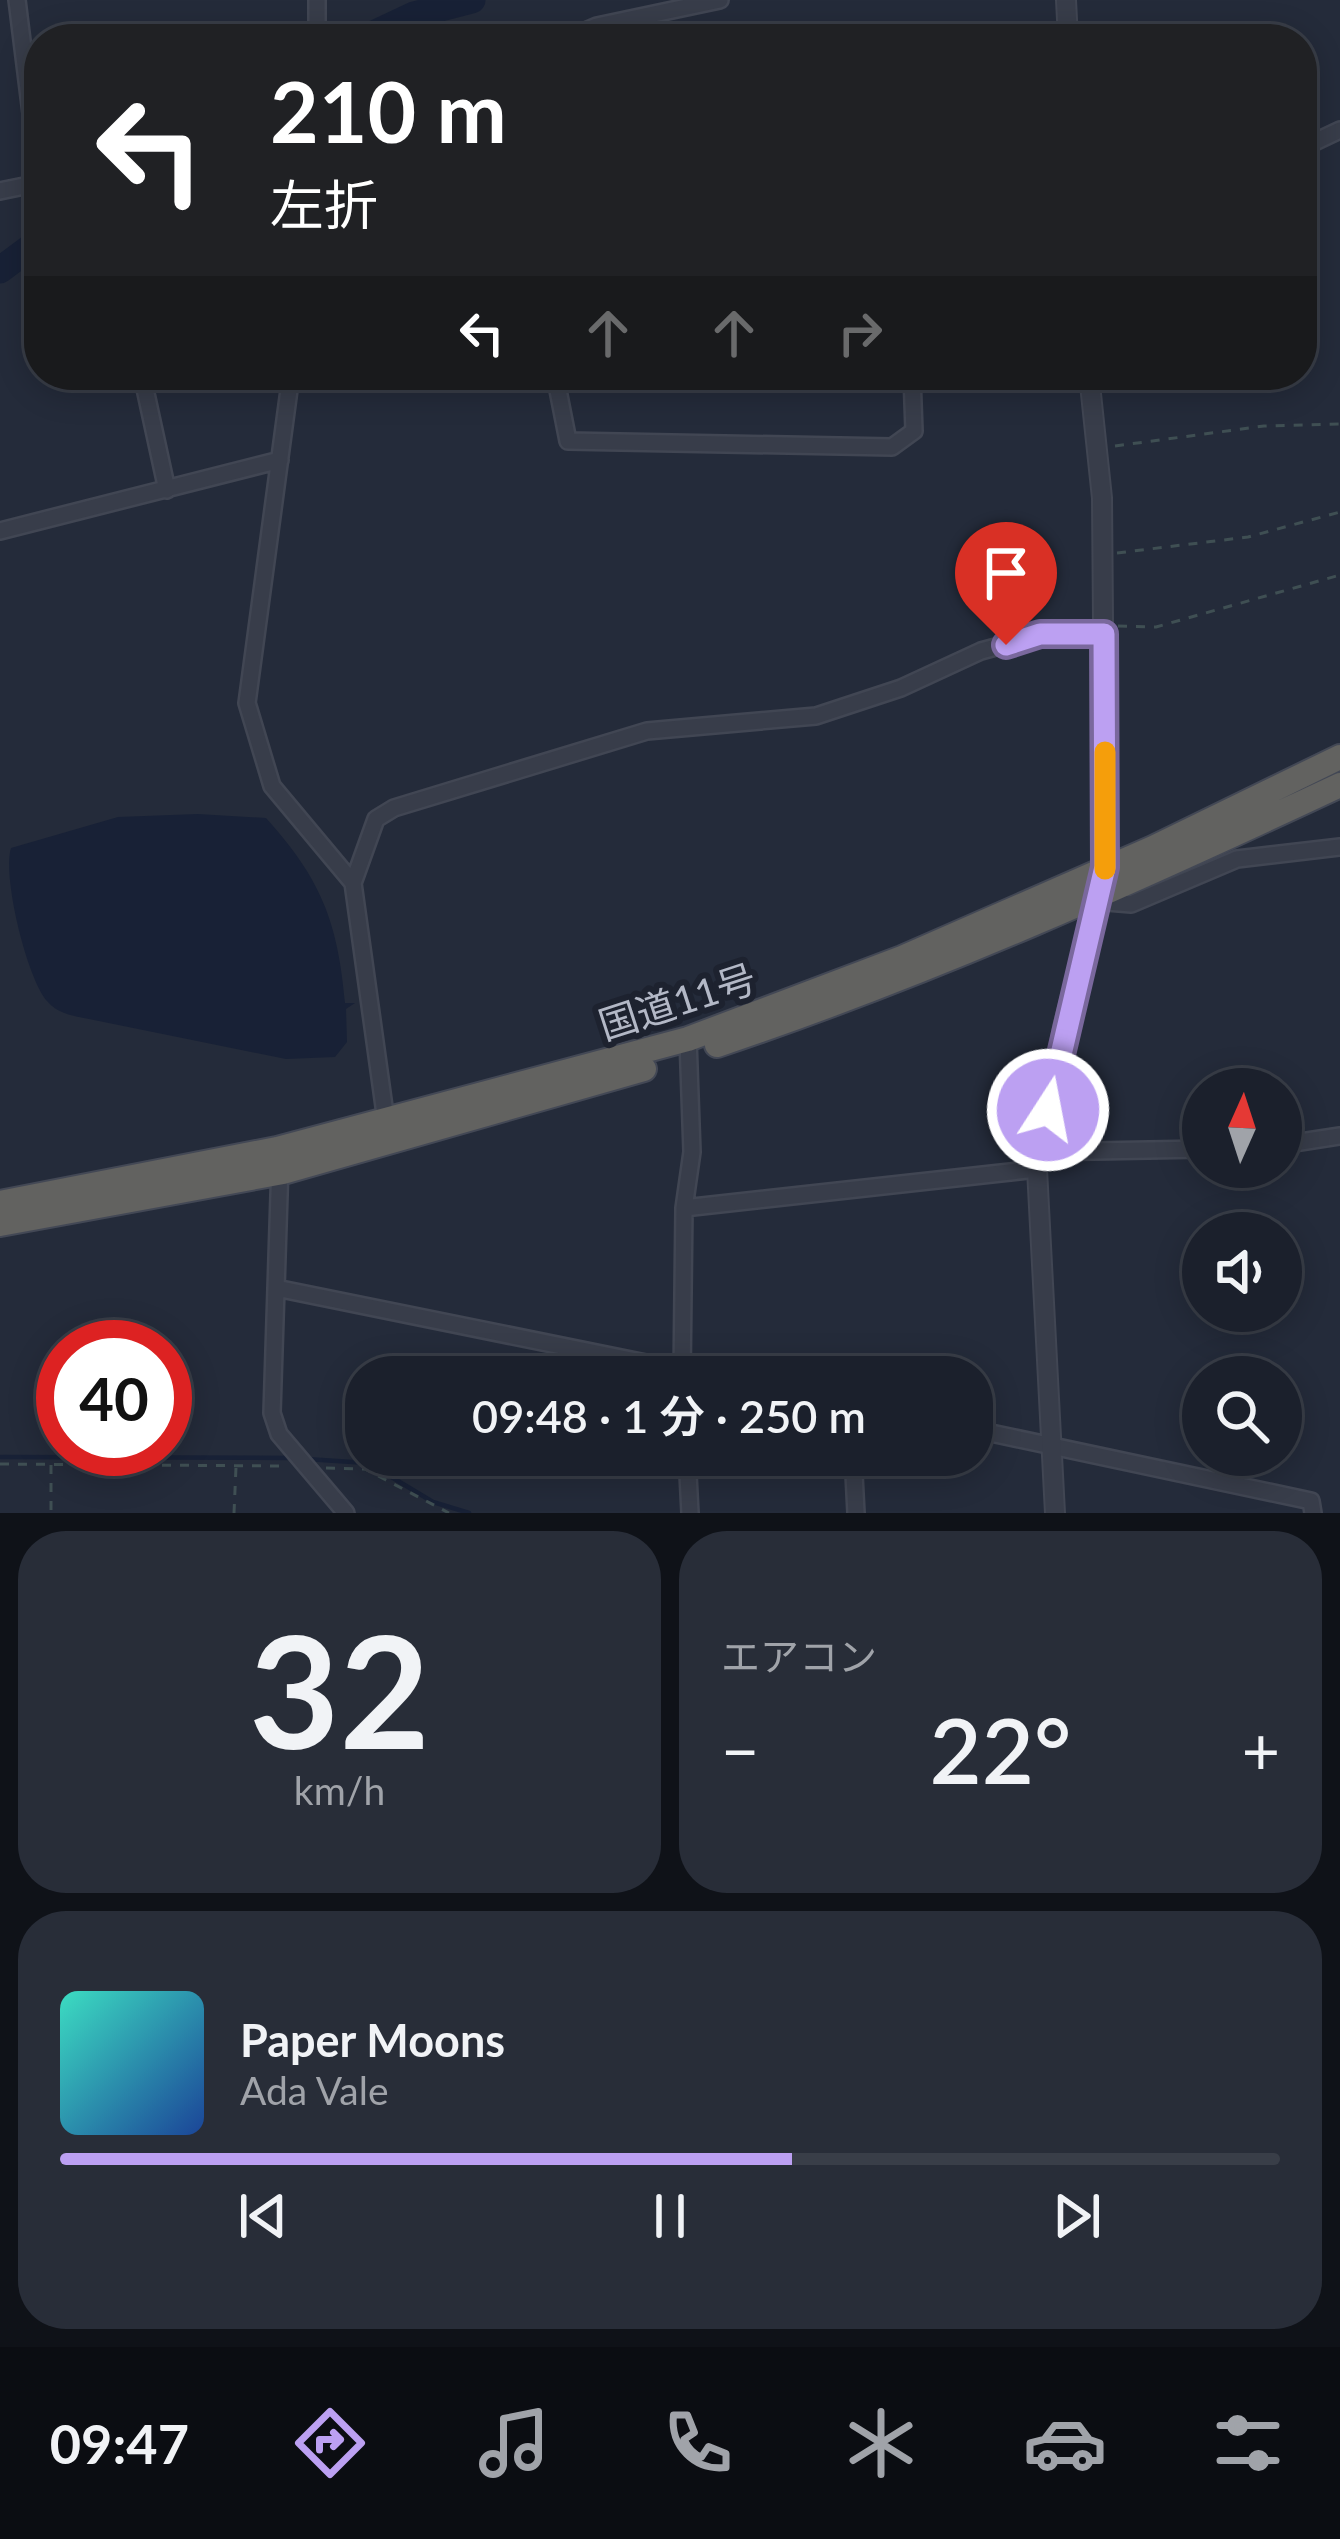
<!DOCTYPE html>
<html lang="ja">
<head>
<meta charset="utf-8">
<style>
	body { margin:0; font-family:Lato,"Noto Sans JP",sans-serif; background:#282d38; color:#f1f3f6; height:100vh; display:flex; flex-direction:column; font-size:45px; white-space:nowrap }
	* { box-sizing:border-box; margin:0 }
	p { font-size:39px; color:#a0a3a9 }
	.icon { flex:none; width:66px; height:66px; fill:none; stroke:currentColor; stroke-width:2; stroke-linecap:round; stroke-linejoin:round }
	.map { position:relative; height:1513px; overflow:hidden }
	.side { display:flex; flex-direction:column; gap:18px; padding:18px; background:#0f1218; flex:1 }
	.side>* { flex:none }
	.banner { position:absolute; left:24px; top:24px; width:1293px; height:366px; border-radius:48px; box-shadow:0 6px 30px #0003,0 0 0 3px #393e48; background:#202124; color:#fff; overflow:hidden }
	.needle { width:78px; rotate:3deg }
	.fabs { position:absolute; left:1182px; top:1068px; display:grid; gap:24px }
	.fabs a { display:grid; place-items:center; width:120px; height:120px; border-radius:50%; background:#1b202c; box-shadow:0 6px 30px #0003,0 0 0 3px #393e48; font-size:60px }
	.speed { position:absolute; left:36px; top:1320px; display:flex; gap:24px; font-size:60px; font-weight:700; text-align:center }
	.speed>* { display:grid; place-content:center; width:156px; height:156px; border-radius:50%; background:#1b202c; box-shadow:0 6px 30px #0003,0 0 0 3px #393e48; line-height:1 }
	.speed .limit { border:18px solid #d22; background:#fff; color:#111 }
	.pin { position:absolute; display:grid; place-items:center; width:102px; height:102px; color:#fff; margin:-123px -51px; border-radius:50% 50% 50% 0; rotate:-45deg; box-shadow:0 0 12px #0007 }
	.pin .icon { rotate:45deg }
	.me { position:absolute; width:132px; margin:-66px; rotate:11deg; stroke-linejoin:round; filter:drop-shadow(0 0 9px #0008) }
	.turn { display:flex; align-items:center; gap:42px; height:252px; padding:0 48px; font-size:54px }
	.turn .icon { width:156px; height:156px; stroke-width:2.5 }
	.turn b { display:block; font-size:84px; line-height:102px }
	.lanes { display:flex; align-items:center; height:114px; padding:0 48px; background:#0003; justify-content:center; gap:60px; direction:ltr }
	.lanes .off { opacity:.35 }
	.big { font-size:90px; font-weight:600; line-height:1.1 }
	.side .tile { flex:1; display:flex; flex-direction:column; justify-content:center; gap:18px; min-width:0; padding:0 42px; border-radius:48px; background:#282d38 }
	.side .dial { align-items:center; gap:0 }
	.dial b { font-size:156px; line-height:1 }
	.song { display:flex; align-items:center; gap:36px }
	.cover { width:144px; height:144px; border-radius:18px; background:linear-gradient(135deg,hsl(170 70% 55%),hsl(220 70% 35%)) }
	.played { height:12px; border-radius:6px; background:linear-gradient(90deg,#bca0f2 60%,#393e48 60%) }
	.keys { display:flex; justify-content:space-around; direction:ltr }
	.heat { display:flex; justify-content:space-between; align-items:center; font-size:66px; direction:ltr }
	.side .tiles { flex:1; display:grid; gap:18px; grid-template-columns:1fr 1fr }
	.tile:last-child { grid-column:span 2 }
	.trip { position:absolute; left:345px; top:1356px; width:648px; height:120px; border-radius:48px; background:#1b202c; box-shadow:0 6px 30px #0003,0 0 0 3px #393e48; font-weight:600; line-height:120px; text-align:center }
	.menu { display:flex; height:192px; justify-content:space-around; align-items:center; background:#0b0d12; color:#a0a3a9 }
	.menu .icon { width:84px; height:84px }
	.menu .on { color:#bca0f2 }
	.menu b { font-size:54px; color:#f1f3f6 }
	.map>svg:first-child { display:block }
	.water { fill:#182136 }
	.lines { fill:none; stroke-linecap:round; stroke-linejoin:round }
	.stream { stroke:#182136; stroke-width:4.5 }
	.river { stroke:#182136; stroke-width:27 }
	.minor-casing { stroke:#414653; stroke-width:20 }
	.tertiary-casing { stroke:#414653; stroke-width:22 }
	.trunk-casing { stroke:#434855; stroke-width:28 }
	.path { stroke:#3f4f53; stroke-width:3; stroke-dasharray:9 9; stroke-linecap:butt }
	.minor { stroke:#383d4a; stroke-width:15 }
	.tertiary { stroke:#383d4a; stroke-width:18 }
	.trunk { stroke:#626260; stroke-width:24 }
	.route-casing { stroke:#7a689d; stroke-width:30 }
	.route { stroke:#bca0f2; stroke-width:21 }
	.slow { stroke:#f59e0b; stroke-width:21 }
	.labels { text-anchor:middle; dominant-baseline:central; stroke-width:12; stroke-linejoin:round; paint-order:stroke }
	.street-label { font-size:39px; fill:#b3b8c6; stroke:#1d222f }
</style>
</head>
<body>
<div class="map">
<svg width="1340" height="1513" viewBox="0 0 1340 1513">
	<rect width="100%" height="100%" fill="#242b3a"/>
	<path class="water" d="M198,814L266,818C321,879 338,922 345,1003H355L346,1009L347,1042L335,1057L286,1059L89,1019C73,1016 58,1014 47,1001C27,978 2,876 11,848L118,817Z"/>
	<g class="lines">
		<path class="stream" d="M0,1457L294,1458
			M306,1459L368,1463L433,1502L469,1513"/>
		<path class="river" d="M363,39L414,15L472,0
			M0,270L39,241"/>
		<g class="minor-casing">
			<path id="minor" d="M17,0L39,178
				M317,0V39
				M567,39L597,26L720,0
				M1302,148L1340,130
				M0,191L39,183
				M142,375L167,490
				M291,375L247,703L272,786L353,883L386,1121
				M390,375L422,382L489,375
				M555,375L568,441L892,447L914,431L912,375
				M0,531L280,460
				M353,883L376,819L394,808L647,731L816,716L901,688L981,651L1040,635L1104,634
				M1095,901L1131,904L1237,859L1340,847
				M1281,1145L1340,1136
				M1040,1152L1203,1149
				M280,1164L272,1413L279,1434L346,1513
				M684,1208L1037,1169
				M276,1288L715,1377
				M682,1377L684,1208L692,1152L688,1039
				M972,1429L1311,1501L1313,1513
				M687,1455L690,1513
				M853,1455L856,1513"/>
		</g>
		<g class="tertiary-casing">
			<path id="tertiary" d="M1066,0L1068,39
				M1055,1513L1037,1169L1063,1027L1105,867L1102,498L1089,375"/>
		</g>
		<g class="trunk-casing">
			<path id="trunk" d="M717,1045C932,973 1135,881 1340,785
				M0,1203L277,1149L688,1039L902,958L1153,848L1340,757
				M0,1224L283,1172L644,1069"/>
		</g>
		<path class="path" d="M1115,446L1264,426L1340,424
			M1117,553L1248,537L1340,512
			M1118,626L1156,627L1340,575
			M0,1464L286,1466
			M51,1465V1513
			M326,1468L365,1469L449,1513
			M234,1513L236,1467"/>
		<use href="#minor" class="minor"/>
		<use href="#tertiary" class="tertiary"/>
		<use href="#trunk" class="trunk"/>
	</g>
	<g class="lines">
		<g class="route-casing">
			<path id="route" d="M1006,645L1040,634H1104L1105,867L1048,1110"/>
		</g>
		<use href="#route" class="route"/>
		<path class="slow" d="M1105,869V752"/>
	</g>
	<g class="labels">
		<g class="street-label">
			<text transform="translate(677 1001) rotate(-18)">国道11号</text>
		</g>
	</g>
</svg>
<div class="fabs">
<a><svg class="needle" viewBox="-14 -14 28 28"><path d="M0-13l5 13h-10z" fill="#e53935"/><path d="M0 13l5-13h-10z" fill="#a0a3a9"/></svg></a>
<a><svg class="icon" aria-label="sound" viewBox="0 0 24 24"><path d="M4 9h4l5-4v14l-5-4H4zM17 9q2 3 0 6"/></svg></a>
<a><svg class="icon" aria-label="search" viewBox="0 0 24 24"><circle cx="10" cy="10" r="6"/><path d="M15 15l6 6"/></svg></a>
</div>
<div class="speed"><div class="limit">40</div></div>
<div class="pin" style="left:1006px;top:645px;background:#d93025"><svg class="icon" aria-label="arrive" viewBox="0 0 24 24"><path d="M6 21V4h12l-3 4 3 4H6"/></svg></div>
<svg class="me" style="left:1048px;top:1110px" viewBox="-20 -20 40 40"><circle r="17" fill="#bca0f2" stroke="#fff" stroke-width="3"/><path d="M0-11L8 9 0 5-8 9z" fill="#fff"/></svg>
<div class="trip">09:48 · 1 分 · 250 m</div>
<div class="banner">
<div class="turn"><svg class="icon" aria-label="left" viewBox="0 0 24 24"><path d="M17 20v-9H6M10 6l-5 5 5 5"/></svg><div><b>210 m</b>左折</div></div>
<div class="lanes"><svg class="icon" aria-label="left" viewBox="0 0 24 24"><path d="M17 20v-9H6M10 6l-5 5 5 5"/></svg><svg class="icon off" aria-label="ahead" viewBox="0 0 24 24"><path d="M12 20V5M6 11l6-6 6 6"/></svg><svg class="icon off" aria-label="ahead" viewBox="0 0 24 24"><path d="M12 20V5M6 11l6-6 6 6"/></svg><svg class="icon off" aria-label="right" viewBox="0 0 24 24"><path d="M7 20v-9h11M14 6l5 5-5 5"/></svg></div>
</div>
</div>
<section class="side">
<div class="tiles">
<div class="tile dial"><b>32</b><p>km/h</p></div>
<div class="tile"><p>エアコン</p>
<div class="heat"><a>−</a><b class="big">22°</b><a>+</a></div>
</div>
<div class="tile">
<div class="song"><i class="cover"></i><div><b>Paper Moons</b><p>Ada Vale</p></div></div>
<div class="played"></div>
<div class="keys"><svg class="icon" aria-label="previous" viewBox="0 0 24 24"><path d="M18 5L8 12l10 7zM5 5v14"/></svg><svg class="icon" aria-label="pause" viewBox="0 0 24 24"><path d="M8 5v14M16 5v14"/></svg><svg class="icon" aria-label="next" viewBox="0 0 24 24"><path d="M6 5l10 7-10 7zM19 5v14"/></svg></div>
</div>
</div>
</section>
<nav class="menu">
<b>09:47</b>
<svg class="icon on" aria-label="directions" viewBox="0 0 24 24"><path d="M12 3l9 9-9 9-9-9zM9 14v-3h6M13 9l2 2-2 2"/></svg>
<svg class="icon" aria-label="music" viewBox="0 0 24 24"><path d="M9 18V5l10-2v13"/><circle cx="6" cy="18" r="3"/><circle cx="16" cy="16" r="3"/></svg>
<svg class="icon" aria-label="phone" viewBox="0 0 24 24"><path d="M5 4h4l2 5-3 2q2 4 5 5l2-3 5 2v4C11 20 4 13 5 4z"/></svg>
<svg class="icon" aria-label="climate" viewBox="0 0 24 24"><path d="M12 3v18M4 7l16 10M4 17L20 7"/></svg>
<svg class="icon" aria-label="car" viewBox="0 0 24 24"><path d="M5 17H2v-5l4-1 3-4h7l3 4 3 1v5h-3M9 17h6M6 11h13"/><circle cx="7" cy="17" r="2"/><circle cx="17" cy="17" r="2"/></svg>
<svg class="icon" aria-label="filters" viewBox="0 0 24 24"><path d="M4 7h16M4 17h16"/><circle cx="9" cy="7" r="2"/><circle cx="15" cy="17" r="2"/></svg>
</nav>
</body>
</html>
